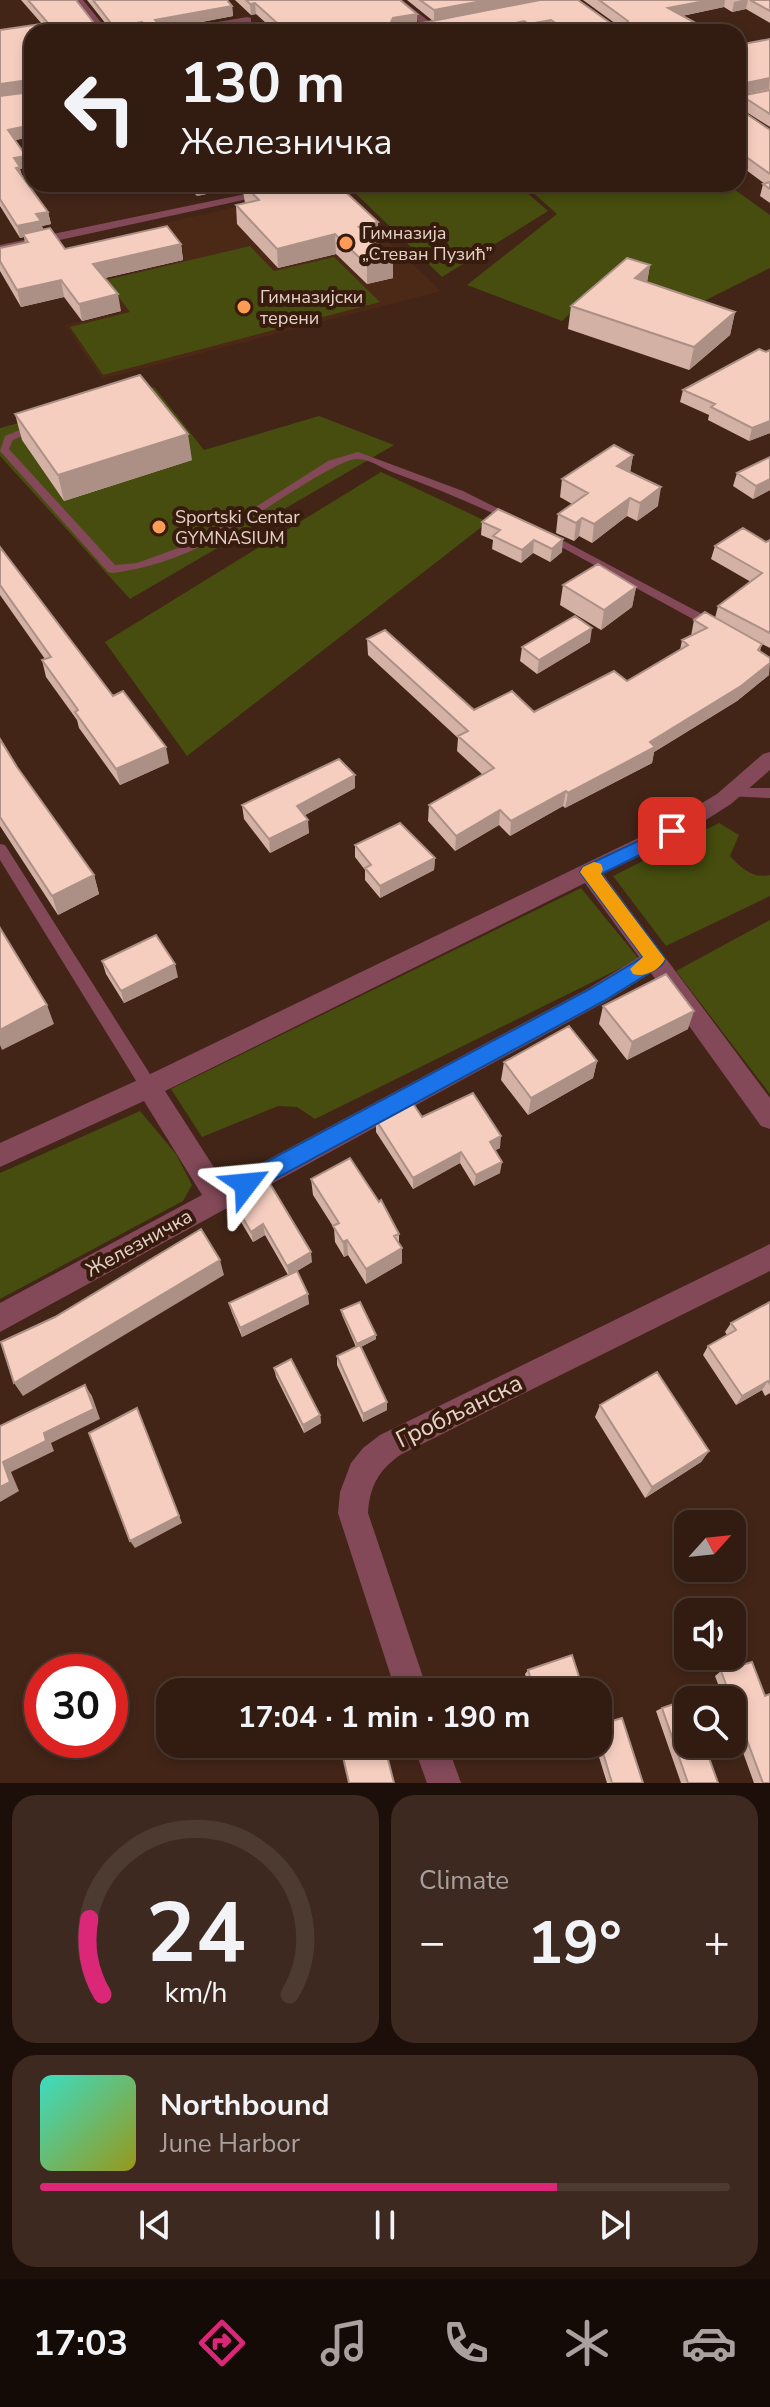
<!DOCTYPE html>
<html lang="en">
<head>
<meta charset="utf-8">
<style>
	body { margin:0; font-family:"Nunito Sans",sans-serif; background:#3d291f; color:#f1f3f6; height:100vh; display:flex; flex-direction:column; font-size:30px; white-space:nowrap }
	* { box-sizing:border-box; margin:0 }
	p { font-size:26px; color:#a8a19f }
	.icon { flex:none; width:44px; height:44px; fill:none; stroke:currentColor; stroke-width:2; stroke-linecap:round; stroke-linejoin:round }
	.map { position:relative; height:1783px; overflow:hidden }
	.side { display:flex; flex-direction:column; gap:12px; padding:12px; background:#1c0f09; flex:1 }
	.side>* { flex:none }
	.guide { position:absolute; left:24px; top:24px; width:722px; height:168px; border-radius:24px; box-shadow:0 4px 12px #0003,0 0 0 2px #4d3a31; background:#321c11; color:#f1f3f6; overflow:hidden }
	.needle { width:52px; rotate:63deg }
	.fabs { position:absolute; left:674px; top:1510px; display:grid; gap:16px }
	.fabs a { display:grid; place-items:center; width:72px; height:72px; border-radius:16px; background:#321c11; box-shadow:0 4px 12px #0003,0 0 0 2px #4d3a31; font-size:40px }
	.speed { position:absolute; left:24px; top:1654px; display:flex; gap:16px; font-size:40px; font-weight:700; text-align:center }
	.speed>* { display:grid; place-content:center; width:104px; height:104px; border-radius:50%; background:#321c11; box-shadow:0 4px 12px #0003,0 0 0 2px #4d3a31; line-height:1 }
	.speed .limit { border:12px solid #d22; background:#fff; color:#111 }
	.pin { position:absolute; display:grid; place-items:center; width:68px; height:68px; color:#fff; margin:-34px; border-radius:16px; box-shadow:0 4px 12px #0006 }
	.me { position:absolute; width:88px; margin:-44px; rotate:61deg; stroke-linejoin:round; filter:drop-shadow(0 0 6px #0008) }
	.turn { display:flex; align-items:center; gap:28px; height:168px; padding:0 24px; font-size:36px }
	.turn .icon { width:104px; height:104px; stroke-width:2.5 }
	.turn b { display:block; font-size:56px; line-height:68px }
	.big { font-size:60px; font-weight:700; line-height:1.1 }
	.side .tile { flex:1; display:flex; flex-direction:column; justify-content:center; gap:12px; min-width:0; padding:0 28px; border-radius:24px; background:#3d291f }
	.side .dial { align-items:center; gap:0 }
	.dial svg { height:208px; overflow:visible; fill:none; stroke:#4d3a31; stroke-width:7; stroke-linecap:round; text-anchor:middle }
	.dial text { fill:#f1f3f6; stroke:none }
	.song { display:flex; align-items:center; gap:24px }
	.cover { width:96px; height:96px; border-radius:12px; background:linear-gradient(135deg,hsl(170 70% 55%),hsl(60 70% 35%)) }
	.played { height:8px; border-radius:4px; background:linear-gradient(90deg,#db2777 75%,#4d3a31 75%) }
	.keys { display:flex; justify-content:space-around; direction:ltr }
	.heat { display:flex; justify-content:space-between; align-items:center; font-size:44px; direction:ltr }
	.side .tiles { flex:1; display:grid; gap:12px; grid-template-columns:1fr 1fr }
	.tile:last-child { grid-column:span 2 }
	.trip { position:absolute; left:156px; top:1678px; width:456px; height:80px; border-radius:24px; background:#321c11; box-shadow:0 4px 12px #0003,0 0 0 2px #4d3a31; font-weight:700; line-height:80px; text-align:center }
	.tabs { display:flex; height:128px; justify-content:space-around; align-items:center; background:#140b07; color:#a8a19f }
	.tabs .icon { width:56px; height:56px }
	.tabs .active { color:#db2777 }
	.tabs b { font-size:36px; color:#f1f3f6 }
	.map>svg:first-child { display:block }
	.built { fill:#4c2817 }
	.green { fill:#464d0e }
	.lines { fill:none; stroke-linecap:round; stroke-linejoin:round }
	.service { fill:#834959; fill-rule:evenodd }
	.minor { fill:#834959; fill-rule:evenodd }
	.wall { fill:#d3b1a5 }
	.shaded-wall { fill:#ac9086 }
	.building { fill:#f5cec0; stroke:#ac9086; stroke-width:2 }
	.route { fill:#1a73e8; stroke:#114b97; stroke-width:2 }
	.slow { fill:#f59e0b }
	.poi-dot { fill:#fd9c56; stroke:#371b0d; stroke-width:3 }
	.labels { text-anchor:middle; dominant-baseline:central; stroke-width:8; stroke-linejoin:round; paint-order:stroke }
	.far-poi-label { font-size:18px; fill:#e6d2c9; stroke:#371b0d; text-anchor:start }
	.street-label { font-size:20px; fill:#e6d2c9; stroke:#371b0d }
	.near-street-label { font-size:24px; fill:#e6d2c9; stroke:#371b0d }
</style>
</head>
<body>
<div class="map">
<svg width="770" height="1783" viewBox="0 0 770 1783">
	<rect width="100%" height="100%" fill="#422517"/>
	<path class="built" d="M329,186L441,291L102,379L65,325L124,311L102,280L185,260L156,225Z"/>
	<path class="green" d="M346,184H517L548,211L442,277Z
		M554,184H727L770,215V268L702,302L617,269L562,321L467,285L557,214L529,189Z
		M250,246L274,271L334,257L380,302L103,375L70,327L130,312L106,280Z
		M154,387L204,450L319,416L394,445L130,599L0,456V428Z
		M381,472L488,522L187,756L105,642Z
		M719,823L739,835L730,856C741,868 753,879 770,875V896L666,946L613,876Z
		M581,888L639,959L315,1119L297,1107L278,1106L202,1137L171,1089Z
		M770,920V1094L676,971Z
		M140,1111L176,1154L192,1185L183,1201L0,1299V1173Z"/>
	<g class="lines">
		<path class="service" d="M37,423L41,424V428L13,440L9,449L115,565L137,563L192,543L251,510L328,461L358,452L463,491L519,519L518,521H510C471,503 433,487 392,472C382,468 369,459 358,459C339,457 254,518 232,530C194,552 155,568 112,573L108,572L0,451L5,436Z
			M547,532L719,623L721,626L715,630L711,629L543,537L542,535Z
			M731,788H770V798L726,796L724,793Z
			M0,844L5,845L155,1082L157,1087L155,1092L149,1094L143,1092L0,860Z"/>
		<path class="minor" d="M73,0H83L109,32H98Z
			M391,0H402L435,26L426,28Z
			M247,17L251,18V22L186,32H159Z
			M293,184H317L0,253V245Z
			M770,752V770L731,804L679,837L603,874L770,1098V1129L761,1126L651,973L605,1002L0,1332V1303L202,1195L144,1101L0,1167V1143L140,1079L665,825L717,794L763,754ZM585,883L639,957L589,988L224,1183L165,1091Z
			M770,1244V1271L400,1455C378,1471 370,1486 368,1513L428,1692H396L338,1513L340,1492L351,1463L363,1448L380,1435Z
			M413,1744H447L461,1783H427Z"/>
	</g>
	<path class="wall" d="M21,0H76L94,23L106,24L87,0H227L232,6L233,16L197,23L207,32H32V137L15,140L26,156L28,167L20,169L22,175L48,212L51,224L42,226L43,229L65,249L181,244L183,260L105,278L121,311L82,321L64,297L21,307L0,271V248L25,243L24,237L20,238L0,206V30L42,24Z
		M235,0H400L417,14V24L433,21L407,0H578L612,24H616L583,0H770V23L746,9L732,12L724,7L682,16L712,32H552L550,31L544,32H276L256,14L251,15Z
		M770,39V90L739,95L741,96L770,90V127L740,108H738V45Z
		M738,108L770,130V203L760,196L763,184H765L738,164Z
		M186,184H337L378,241L376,242L393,258V278L367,284L336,254L278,268L237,224L236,205L245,203L243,191L235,193L230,189L197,196Z
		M650,265L647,282L735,312L730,335L689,370L568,329L571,306Z
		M759,349L770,433L749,441L708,420L709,415L680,402L683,390Z
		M15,414L192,460L64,501L22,440Z
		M633,455L630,472L658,506L637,521L627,516L592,543L579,536L574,541L556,533L558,514L572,504L560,497L562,479Z
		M770,457V490L753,499L733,486L737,473Z
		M498,509L562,552L550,562L533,553L521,563L492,549L493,540L481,535L482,522Z
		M770,540V648L762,644L760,651L769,675L737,701L654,752L652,763L565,808L563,806L510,836L499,825L455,851L428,821L429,805L483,775L457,751L458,738L368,655L367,639L474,710L534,712L627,681L680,650L682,640L691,636L694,620L715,618L718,606L751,582L711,559L715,546L766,542Z
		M0,547L113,696L169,763L120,785L79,728L77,720L46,677L42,660L45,659L0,595Z
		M563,585L636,587L632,607L601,630L560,605Z
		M590,642L537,674L520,661L522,647Z
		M0,739L17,767L94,875L99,894L58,915L0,826Z
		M355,788L305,815L309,833L270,853L244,819L242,805Z
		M355,845L435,858L434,870L380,898L365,880V870L355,857Z
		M102,961L178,977L124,1003L106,974Z
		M603,1006L688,1029L627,1060L599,1024Z
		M597,1061L593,1078L528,1115L501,1080L504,1062Z
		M422,1117L500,1148L495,1150L500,1173L474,1186L460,1163L413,1189L376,1132V1120Z
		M311,1179L399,1234V1243L402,1263L366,1284L348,1255L344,1257L335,1242L334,1228L313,1195Z
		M233,1201L312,1262L297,1271L309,1304L242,1337L232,1313L229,1303L288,1275L265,1235L253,1242L235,1212Z
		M770,1302V1393L765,1396L762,1390L736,1405L703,1355L708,1346L727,1335L725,1332L731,1323Z
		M341,1310L376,1335V1339L361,1347L387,1402V1410L363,1422L337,1365V1356L356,1347L342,1315Z
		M274,1368L320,1415L321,1423L304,1433L276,1377Z
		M600,1405L709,1451L701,1462L645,1498L595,1417Z
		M528,1670L584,1692H531L525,1674Z
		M721,1671L765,1696L770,1783H754L732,1722V1700H724L715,1676Z
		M662,1708L718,1783H681L656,1711Z
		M598,1725L643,1783H607L595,1744H598Z"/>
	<path class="shaded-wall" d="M487,0H540L434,21V10Z
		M710,0H725L724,7L667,19L668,8Z
		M742,0H748L746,9L732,12L734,2Z
		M255,3L256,14L251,15L250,4Z
		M232,6L233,16L157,30L155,20Z
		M417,14V24L391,32V22L393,18Z
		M551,20L550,31L529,32V24Z
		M524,21L523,32H478Z
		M142,22L143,32H99V29Z
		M770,78L769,89L738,95L740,84Z
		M29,80L32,91L0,96V84Z
		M742,96L740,108H738V97Z
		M32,125V137L11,141L8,130Z
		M26,156L28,167L20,169L22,179H19L14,158Z
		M195,184H230V189L197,196Z
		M234,184H278H243V191L235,193Z
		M48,212L51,224L42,226L44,233L23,234L24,237L20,238L17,226L36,214Z
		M378,222V241L360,246L359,227Z
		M335,234L336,254L278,268L277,249Z
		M181,244L183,260L96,280L93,264Z
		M393,258V278L367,284V265Z
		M650,265L646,288L635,278Z
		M61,280L64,297L21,307L17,290Z
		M118,294L121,311L82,321L79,304Z
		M735,312L730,335L689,370L694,347Z
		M770,421V433L749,441L752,428Z
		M188,434L192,460L64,501L58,475Z
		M633,455L630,473L617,466Z
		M770,479V490L753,499L756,486Z
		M661,487L658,506L637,521L640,503Z
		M630,498L627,516L592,543L594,524Z
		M582,518L579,536L574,541L576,523Z
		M563,539L562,552L550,562L552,549Z
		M534,540L533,553L521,563L522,550Z
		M636,587L632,607L601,630L604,610Z
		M592,628L590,642L537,674L539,660Z
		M770,663L769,675L737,701L654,752L652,763L565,808L568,793L650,742Z
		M166,747L169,763L120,785L116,769Z
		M355,775V788L298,819L297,806Z
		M566,791L563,806L510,836L511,821Z
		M500,810L499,825L455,851L456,836Z
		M308,820L309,833L270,853L269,839Z
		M435,858L434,870L380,898V886Z
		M94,875L99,894L58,915L52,896Z
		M175,964L178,977L124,1003L121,991Z
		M47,1005L54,1024L2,1050L0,1045V1030Z
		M694,1011L688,1029L627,1060L632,1042Z
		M597,1061L593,1078L528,1115L531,1098Z
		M501,1136L500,1148L488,1154L490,1142Z
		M461,1152L460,1163L413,1189V1178Z
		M502,1162L500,1173L474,1186L476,1175Z
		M263,1224L265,1235L253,1242L251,1232Z
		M347,1240L348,1255L344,1257L343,1242Z
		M402,1248V1263L366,1284V1269Z
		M311,1252L312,1262L289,1276L287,1266Z
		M220,1260L224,1275L23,1396L14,1383Z
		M308,1294L309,1304L242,1337L240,1328Z
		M376,1335V1339L357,1349V1344Z
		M768,1381L762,1390L736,1405L742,1396Z
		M85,1385L92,1396L100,1419L51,1443L54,1451L11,1472L19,1491L0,1502V1487L3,1462L44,1433Z
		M387,1402V1410L363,1422V1414Z
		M137,1408L182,1523L135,1548L130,1541Z
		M320,1415L321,1423L304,1433L303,1425Z
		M709,1451L701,1462L645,1498L652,1487Z"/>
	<path class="building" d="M28,0H76L94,23L107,24L110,22L93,0H227L232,6L155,20L158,24L197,23L207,32H151L142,22L99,29L101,32H32V82L29,80L0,84V30L48,23Z
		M246,0H400L417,14L393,18L391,22L394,24H417L540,0H578L612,24H625L628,21L599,0H710L668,8L712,32H569L551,20L529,24L524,21L478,32H287L255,3L250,4Z
		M420,0H487L434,10Z
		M750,0H770V11Z
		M770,39V78L740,84L738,90V45Z
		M32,86V125L8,130L26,156L14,158L20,167L16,168L48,212L36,214L41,221L17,226L0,199V96L30,92Z
		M770,90V114L742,96L738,97V93L741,96Z
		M738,108L770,130V174L738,151Z
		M770,182V189L763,184Z
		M243,184H337L378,222L359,227L393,258L367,265L335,234L277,249L236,205L259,200Z
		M167,226L181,244L93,264L118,294L79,304L61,280L17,290L0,261V248L28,242L23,234L50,228L65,249Z
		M627,258L650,265L635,278L735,312L694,347L571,306Z
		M759,349L766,352L770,350V421L752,428L711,407L715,404L683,390Z
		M140,375L188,434L58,475L15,414Z
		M614,445L633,455L617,466L661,487L640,503L630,498L594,524L582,518L576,523L558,514L588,493L562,479Z
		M770,457V479L756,486L737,473Z
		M498,509L563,539L552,549L534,540L522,550L493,536L500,530L482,522Z
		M743,528L766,542L770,540V633L718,606L762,573L715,546Z
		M0,547L113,696L123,691L166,747L116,769L75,712L78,710L42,660L51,657L0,585Z
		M598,564L636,587L604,610L563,585Z
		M705,612L762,644L758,650L770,658V663L741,686L650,742L655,747L568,793L566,791L511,821L500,810L456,836L429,805L494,768L458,736L468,731L367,639L385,630L474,710L512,691L534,712L614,671L627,681L688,645L682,640L707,628L694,620Z
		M575,616L592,628L539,660L522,647Z
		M0,739L17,767L94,875L52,896L0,817Z
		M339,759L355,775L297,806L308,820L269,839L242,805Z
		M400,823L435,858L380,886L365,868L371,865L355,845Z
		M0,928L47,1005L0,1030Z
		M156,935L175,964L121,991L102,961Z
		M666,974L694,1011L632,1042L603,1006Z
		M569,1026L597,1061L531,1098L504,1062Z
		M473,1093L501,1136L490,1142L502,1162L476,1175L461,1152L413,1178L376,1120L412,1102L422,1117Z
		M350,1158L379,1202L381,1200L399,1234L394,1236L402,1248L366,1269L347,1240L343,1242L333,1226L339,1223L311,1179Z
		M269,1182L311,1252L287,1266L263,1224L251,1232L233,1201Z
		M201,1229L220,1260L14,1383L1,1342L55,1317Z
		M297,1271L308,1294L240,1328L229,1303Z
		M360,1302L376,1335L357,1344L341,1310Z
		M770,1302V1384L768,1381L742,1396L708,1346L736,1330L731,1323Z
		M360,1345L387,1402L363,1414L337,1356Z
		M291,1359L320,1415L303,1425L274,1368Z
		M657,1372L709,1451L652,1487L600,1405Z
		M85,1385L94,1409L44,1433L46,1441L3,1462L10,1482L0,1487V1426Z
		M137,1408L179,1516L130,1541L89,1433Z
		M572,1655L584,1692H535L528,1670Z
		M752,1662L765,1696L770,1694V1783H763L721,1671Z
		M688,1699V1744H704L718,1783H688L662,1708Z
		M622,1718L643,1783H612L598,1736V1725Z
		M340,1744H384L394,1783H349Z"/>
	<path class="route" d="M672,825L678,827L681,831L678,836L601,874L662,954L665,959L662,965L604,1001L253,1191L246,1194L238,1191L235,1184L238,1177L590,989L643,957L580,872L583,867Z"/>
	<path class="slow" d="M594,862L601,864L603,869L601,874L665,959C660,970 644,978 633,974L630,969L643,957L580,872L583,867Z"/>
	<g class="poi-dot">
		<circle cx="346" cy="243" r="8"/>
		<circle cx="244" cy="307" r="8"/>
		<circle cx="159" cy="527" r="8"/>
	</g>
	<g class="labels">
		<g class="far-poi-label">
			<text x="362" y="233">Гимназија<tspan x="362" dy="21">„Стеван Пузић”</tspan></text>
			<text x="260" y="297">Гимназијски<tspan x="260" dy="21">терени</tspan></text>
			<text x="175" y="517">Sportski Centar<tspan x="175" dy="21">GYMNASIUM</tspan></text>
		</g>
		<g class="street-label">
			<text transform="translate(139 1243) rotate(-29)">Железничка</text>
		</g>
		<g class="near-street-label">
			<text transform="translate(459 1411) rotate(-26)">Гробљанска</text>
		</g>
	</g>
</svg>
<div class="fabs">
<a><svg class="needle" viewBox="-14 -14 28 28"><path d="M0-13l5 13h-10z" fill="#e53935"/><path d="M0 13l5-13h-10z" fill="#a8a19f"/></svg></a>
<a><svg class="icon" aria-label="sound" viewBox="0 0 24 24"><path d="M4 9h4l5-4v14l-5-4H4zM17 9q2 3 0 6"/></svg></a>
<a><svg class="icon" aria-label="search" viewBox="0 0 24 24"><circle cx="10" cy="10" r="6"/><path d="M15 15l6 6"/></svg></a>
</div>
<div class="speed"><div class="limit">30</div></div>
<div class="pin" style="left:672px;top:831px;background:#d93025"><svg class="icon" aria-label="arrive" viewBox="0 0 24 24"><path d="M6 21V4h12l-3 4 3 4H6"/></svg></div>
<svg class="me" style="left:246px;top:1184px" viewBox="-20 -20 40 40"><path d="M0-17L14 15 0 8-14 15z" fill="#1a73e8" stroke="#fff" stroke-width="4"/></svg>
<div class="trip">17:04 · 1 min · 190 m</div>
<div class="guide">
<div class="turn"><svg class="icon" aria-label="left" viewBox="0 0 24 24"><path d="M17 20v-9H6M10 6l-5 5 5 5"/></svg><div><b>130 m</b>Железничка</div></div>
</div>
</div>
<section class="side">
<div class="tiles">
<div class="tile dial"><svg viewBox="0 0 100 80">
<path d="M14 69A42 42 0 1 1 86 69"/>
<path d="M14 69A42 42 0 0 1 9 40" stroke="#db2777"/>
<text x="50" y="56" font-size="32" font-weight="700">24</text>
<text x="50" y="72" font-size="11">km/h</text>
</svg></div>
<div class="tile"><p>Climate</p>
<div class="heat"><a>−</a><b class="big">19°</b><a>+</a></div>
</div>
<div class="tile">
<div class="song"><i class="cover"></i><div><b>Northbound</b><p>June Harbor</p></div></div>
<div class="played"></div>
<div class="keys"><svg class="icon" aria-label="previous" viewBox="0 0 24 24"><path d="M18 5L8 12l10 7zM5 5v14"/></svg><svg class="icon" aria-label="pause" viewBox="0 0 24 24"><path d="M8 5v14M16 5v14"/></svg><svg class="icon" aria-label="next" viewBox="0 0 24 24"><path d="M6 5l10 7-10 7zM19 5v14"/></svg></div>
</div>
</div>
</section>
<nav class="tabs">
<b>17:03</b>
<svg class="icon active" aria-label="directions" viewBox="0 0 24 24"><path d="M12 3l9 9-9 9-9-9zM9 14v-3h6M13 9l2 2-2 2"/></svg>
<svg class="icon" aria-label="music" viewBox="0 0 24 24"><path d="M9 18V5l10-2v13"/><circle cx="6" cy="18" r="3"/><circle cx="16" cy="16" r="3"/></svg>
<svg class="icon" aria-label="phone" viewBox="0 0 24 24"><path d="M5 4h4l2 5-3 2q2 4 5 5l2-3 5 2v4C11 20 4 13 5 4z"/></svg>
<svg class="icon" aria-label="climate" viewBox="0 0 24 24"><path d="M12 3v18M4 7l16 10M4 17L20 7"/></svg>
<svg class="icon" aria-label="car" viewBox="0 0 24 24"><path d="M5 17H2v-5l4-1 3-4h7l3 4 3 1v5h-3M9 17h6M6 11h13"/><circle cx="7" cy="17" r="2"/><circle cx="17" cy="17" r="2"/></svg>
</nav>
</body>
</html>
